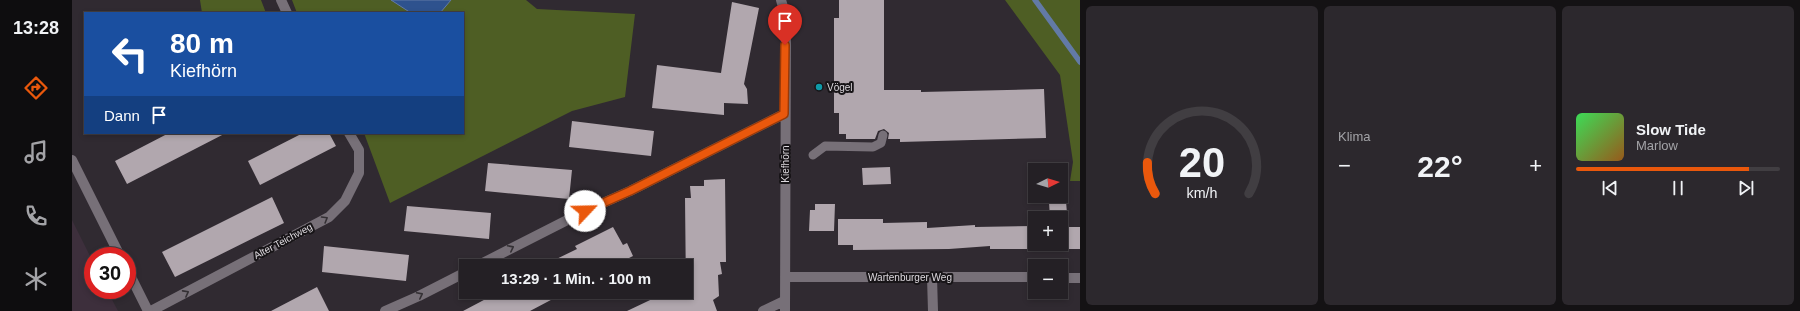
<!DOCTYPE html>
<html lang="de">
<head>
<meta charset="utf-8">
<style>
	body { margin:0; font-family:Helvetica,sans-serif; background:#2c282d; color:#f1f3f6; height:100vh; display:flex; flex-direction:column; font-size:15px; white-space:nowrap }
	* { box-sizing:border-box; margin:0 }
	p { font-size:13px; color:#a3a3a7 }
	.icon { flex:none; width:22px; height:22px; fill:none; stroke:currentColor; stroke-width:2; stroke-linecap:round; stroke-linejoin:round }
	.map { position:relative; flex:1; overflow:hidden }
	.drawer { display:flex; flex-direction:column; gap:6px; padding:6px; background:#141214; width:720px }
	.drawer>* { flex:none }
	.hud { position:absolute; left:12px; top:12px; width:380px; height:122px; border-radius:0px; box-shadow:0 2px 6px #0003,0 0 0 1px #413e42; background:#1a4fa0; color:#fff; overflow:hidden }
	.needle { width:26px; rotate:85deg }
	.fabs { position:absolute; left:956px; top:163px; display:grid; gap:8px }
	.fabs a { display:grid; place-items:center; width:40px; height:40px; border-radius:0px; background:#242025; box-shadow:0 2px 6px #0003,0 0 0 1px #413e42; font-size:20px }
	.speed { position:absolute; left:12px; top:247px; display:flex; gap:8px; font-size:20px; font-weight:700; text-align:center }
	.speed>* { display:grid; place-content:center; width:52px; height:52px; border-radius:50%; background:#242025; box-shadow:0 2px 6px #0003,0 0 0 1px #413e42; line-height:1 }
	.speed .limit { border:6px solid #d22; background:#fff; color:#111 }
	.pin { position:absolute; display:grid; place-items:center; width:34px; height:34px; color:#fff; margin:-41px -17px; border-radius:50% 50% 50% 0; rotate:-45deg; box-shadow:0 0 4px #0007 }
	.pin .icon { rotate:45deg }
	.me { position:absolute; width:44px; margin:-22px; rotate:66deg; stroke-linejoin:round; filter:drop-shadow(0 0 3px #0008) }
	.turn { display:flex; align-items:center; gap:14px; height:84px; padding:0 20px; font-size:18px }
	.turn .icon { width:52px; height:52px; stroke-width:2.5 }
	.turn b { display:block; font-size:28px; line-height:34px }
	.then { display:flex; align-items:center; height:38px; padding:0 20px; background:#0003; gap:8px; font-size:15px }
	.big { font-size:30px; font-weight:800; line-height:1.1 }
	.drawer .widget { flex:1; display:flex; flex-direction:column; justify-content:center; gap:6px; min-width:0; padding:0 14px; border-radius:6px; background:#2c282d }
	.drawer .dial { align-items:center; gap:0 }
	.dial svg { height:104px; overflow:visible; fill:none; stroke:#413e42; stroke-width:7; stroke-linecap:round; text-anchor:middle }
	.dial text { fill:#f1f3f6; stroke:none }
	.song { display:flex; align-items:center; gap:12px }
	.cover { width:48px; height:48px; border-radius:6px; background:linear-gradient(135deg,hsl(130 70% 55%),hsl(30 70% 35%)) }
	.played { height:4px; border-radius:2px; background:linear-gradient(90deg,#ea580c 85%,#413e42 85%) }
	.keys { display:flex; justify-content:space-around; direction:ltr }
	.heat { display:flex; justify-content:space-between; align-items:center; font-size:22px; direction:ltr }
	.drawer .tiles { flex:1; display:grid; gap:6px; grid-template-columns:repeat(3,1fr) }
	.trip { position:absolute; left:387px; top:259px; width:234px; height:40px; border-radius:0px; background:#242025; box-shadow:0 2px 6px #0003,0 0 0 1px #413e42; font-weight:800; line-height:40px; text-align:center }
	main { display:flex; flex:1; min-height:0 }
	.tabs { display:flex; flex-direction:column; width:72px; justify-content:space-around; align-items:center; background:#0e0d0f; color:#a3a3a7 }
	.tabs .icon { width:28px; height:28px }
	.tabs .current { color:#ea580c }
	.tabs b { font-size:18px; color:#f1f3f6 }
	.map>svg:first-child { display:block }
	.education { fill:#3d2f3c }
	.green { fill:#4e5e24 }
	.water { fill:#2e528e; stroke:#627aa6 }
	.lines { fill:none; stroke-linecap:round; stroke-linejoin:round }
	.stream { stroke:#627aa6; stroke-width:5.5 }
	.building { fill:#b1a7ae }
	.lane { stroke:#777078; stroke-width:9 }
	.street { stroke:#777078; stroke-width:10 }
	.secondary { stroke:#777078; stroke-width:10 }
	.oneway { stroke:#343034 }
	.route-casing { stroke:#983908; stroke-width:10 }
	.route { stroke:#ea580c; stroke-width:7 }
	.culture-dot { fill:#0f9aa8; stroke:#171417; stroke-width:1.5 }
	.labels { text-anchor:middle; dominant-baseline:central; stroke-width:4; stroke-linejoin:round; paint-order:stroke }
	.poi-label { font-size:10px; fill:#ddd9de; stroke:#171417; text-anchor:start }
	.street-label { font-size:10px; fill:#ddd9de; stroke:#171417 }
</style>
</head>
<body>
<main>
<nav class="tabs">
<b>13:28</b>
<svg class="icon current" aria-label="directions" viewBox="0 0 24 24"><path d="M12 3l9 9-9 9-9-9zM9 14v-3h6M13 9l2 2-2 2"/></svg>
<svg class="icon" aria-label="music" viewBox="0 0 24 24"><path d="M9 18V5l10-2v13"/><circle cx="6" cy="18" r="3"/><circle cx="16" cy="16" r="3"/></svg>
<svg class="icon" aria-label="phone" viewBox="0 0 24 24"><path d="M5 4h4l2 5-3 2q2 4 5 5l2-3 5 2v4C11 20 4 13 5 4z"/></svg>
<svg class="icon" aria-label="climate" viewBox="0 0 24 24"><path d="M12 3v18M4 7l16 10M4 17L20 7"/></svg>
</nav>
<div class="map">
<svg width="1008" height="311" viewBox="0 0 1008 311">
	<rect width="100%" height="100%" fill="#302a31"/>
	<path class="education" d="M0,220L21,262V290H35L46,311H0Z"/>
	<path class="green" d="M128,0H189L194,13H130Z
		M220,0H454L465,9L563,14L553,97L500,111L318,203L292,133H391V13H225Z
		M933,0H1008V181H998L1001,162L988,75Z"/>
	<path class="water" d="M319,0H379L368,13H339Z"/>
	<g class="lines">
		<path class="stream" d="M963,0L1008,62"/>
	</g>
	<path class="building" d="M767,0H812V90H849V92L972,89L974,138L828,142V139H816L817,133L812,129L806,131L803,139H774V134H767V113H762V18H767Z
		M660,2L687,8L672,84L675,89L676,104L652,103V115L580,108L585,65L649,73Z
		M500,121L582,131L579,156L497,147Z
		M97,133H154L55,184L43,161Z
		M231,133H257L264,146L188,185L176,161Z
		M416,163L500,170L497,199L413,191Z
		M818,167L819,184L791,185L790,168Z
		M653,179L654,262H648L650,274L646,275L647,296L641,300L645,311H555L595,292H614L613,198H619L618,186H632V180Z
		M200,197L212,223L103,277L90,252Z
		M994,201L996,227H1008V249H918V246L877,249L781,250V245H766V219H811V223L855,222V228L903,225V227L963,226V244H989V218H978L977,202Z
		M743,204H763L762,231H737L738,210H743Z
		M335,206L419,213L417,239L332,231Z
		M541,227L551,245L555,243L561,256L541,266H470L505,249L503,246Z
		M252,246L337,255L334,281L250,272Z
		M245,287L257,311H199Z
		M427,292H494L458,311H391Z"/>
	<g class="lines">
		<path class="lane" d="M741,155L753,146L801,147L809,143L811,135"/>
		<path class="street" d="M209,0L215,13
			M709,0L714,17L713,311
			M405,266L513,211L558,191L712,114
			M713,277H963
			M860,277L861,311
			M989,278H1008
			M79,311L257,217L273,201L287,173V150L277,133
			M313,311L347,296L394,272
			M691,311L712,301"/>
		<path class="secondary" d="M0,160L48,256
			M55,269L76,311"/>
	</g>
	<defs><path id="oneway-chevron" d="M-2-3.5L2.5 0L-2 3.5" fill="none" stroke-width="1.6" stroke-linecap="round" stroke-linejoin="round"/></defs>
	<g class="oneway">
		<use href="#oneway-chevron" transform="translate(253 219) rotate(-31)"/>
		<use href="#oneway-chevron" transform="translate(439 248) rotate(-27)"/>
		<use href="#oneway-chevron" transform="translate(114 293) rotate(-28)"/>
		<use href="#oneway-chevron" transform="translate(348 295) rotate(-27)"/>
	</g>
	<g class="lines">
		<g class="route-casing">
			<path id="route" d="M513,211L558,191L712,114L713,45"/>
		</g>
		<use href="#route" class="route"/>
	</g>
	<circle class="culture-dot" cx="747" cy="87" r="4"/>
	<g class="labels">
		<g class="poi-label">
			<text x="755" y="87">Vögel</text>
		</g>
		<g class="street-label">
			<text transform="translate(713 164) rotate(-90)">Kiefhörn</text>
			<text transform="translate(211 241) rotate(-28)">Alter Teichweg</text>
			<text x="838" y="277">Wartenburger Weg</text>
		</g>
	</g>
</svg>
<div class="fabs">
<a><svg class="needle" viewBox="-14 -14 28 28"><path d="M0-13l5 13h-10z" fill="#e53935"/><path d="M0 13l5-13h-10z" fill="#a3a3a7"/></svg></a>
<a>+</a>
<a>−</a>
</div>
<div class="speed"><div class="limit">30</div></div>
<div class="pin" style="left:713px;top:45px;background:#d93025"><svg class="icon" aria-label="arrive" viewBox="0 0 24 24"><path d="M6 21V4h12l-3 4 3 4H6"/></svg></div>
<svg class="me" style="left:513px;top:211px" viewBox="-20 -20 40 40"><circle r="19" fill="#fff"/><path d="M0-13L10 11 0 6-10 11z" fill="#ea580c"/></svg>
<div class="trip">13:29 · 1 Min. · 100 m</div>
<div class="hud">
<div class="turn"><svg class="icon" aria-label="left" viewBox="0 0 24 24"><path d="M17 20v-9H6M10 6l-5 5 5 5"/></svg><div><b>80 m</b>Kiefhörn</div></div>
<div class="then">Dann<svg class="icon" aria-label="arrive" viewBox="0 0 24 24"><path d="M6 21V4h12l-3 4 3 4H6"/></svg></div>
</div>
</div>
<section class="drawer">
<div class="tiles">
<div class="widget dial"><svg viewBox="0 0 100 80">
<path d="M14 69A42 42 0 1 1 86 69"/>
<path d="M14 69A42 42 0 0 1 8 45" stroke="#ea580c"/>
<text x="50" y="56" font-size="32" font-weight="700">20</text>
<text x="50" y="72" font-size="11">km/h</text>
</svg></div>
<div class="widget"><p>Klima</p>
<div class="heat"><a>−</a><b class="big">22°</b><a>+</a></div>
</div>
<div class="widget">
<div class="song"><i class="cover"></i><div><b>Slow Tide</b><p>Marlow</p></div></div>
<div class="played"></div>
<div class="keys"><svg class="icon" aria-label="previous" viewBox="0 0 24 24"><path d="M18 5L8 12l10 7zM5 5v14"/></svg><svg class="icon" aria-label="pause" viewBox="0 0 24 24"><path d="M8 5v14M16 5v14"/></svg><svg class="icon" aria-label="next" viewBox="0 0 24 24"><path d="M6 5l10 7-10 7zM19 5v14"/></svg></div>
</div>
</div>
</section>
</main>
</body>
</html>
